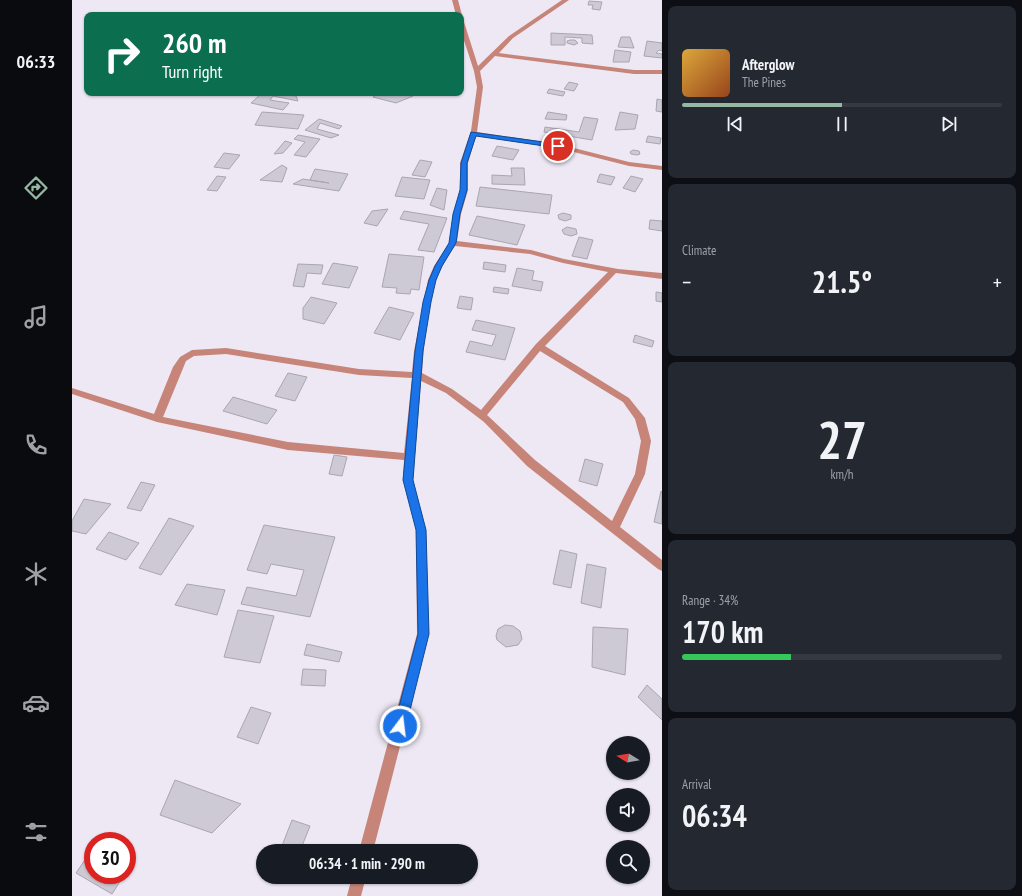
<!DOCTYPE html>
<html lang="en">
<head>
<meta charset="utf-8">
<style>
	body { margin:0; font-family:"PT Sans Narrow",sans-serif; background:#242831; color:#f1f3f6; height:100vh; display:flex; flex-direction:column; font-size:15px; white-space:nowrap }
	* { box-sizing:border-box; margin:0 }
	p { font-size:13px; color:#9ea1a6 }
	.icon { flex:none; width:22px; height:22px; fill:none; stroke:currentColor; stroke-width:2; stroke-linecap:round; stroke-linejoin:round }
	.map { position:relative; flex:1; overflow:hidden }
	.panel { display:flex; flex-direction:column; gap:6px; padding:6px; background:#0d0f14; width:360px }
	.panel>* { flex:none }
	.top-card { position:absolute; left:12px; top:12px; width:380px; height:84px; border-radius:8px; box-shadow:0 1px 3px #0004; background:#0b6e4f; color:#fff; overflow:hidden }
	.needle { width:26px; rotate:281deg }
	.controls { position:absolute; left:534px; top:736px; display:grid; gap:8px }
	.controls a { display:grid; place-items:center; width:44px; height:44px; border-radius:50%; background:#171b24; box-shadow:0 1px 3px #0004; font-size:20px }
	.speed { position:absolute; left:12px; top:832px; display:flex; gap:8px; font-size:20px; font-weight:700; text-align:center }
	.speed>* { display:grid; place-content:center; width:52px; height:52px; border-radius:50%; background:#171b24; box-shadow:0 1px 3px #0004; line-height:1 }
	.speed .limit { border:6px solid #d22; background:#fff; color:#111 }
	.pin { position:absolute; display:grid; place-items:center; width:34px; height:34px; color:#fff; margin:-17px; border:2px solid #fff; border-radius:50%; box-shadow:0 1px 4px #0007 }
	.me { position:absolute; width:44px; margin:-22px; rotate:15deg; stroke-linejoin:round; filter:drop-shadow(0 0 3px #0008) }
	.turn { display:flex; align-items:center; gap:14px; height:84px; padding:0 12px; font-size:18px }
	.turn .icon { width:52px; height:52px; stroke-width:2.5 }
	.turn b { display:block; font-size:28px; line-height:34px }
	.big { font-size:30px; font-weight:700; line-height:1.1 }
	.panel .card { flex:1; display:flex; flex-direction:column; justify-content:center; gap:6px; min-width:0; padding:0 14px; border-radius:8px; background:#242831 }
	.panel .dial { align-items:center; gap:0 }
	.dial b { font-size:52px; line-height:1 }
	.song { display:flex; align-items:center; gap:12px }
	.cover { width:48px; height:48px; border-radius:6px; background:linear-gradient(135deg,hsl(40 70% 55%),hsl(20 70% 35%)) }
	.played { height:4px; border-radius:2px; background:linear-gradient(90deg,#96b8a2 50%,#363941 50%) }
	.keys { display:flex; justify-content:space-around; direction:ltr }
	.heat { display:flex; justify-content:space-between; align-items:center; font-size:22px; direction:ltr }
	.charge { height:6px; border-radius:3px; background:linear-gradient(90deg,#34c759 34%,#363941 0) }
	.trip { position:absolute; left:184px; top:844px; width:222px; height:40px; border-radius:20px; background:#171b24; box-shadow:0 1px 3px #0004; font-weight:700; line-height:40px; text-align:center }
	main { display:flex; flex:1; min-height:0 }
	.tabs { display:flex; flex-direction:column; width:72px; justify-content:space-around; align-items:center; background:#090b0e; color:#9ea1a6 }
	.tabs .icon { width:28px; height:28px }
	.tabs .selected { color:#96b8a2 }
	.tabs b { font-size:18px; color:#f1f3f6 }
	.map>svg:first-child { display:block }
	.building { fill:#cecad5; stroke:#aaa5b0 }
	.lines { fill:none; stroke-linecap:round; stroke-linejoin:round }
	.street { fill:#c78479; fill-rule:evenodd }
	.route { fill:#1a73e8; stroke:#114b97 }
</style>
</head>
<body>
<main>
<nav class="tabs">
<b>06:33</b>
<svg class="icon selected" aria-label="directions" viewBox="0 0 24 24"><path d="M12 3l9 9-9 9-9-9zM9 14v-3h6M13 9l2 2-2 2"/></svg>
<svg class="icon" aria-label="music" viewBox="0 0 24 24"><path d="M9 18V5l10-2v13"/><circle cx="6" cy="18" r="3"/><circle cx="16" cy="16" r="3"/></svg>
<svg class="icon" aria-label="phone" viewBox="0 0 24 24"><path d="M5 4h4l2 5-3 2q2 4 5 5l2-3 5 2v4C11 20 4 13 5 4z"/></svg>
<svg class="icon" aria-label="climate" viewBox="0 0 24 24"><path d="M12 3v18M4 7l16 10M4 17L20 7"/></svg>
<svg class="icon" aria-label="car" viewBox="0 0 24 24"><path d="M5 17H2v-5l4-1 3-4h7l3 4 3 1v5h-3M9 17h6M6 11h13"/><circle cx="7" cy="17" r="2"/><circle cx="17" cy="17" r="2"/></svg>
<svg class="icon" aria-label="filters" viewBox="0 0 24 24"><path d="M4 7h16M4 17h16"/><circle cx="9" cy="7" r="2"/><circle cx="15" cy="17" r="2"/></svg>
</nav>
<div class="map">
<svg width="590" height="896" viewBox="0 0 590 896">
	<rect width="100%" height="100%" fill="#ede8f4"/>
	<path class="building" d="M517,1L530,2L528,10L520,9L521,5H516Z
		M479,33L520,35L521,44L510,43V38L493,37V45H479Z
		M549,37H558L562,48L546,47Z
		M498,40H503L506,43L502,45L495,43V41Z
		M575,41L590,43V51L587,50L584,53L590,54V58L572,56Z
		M543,50L559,52L557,62H541Z
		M497,82L506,84L502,91L492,89Z
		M477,89L493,92L491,96L475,93Z
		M190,93H207L224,96L226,101L201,96L198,100L217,103L211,110L179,103Z
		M306,93H329L341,96L324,103L301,97Z
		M585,99L590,100V112L584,111Z
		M190,112L232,115L226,129L183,125Z
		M476,112L495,115L494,120L473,119Z
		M548,112L566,115L563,129L543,130Z
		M512,117L526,119L520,140L472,132L473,127L507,132Z
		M247,119L270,126L267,129L248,123L245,129L267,135L259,138L233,130Z
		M226,135L248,139L234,157L222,155L233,142L222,139Z
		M576,136L589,138L588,144L574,142Z
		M213,141L220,143L211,153L202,154Z
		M425,146L447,150L441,160L420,156Z
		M561,150L567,151L568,154L565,155L559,154L558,152Z
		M152,153L168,155L157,169L142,167Z
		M348,160L360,162L353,177L340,175Z
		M210,165L215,168L210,182L188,180Z
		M439,168H452L453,185L420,184V175L440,176Z
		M243,169L276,174L267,191L221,184L231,179L257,183L238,180Z
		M528,174L543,177L539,185L525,182Z
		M145,176L154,177L145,191L135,190Z
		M559,176L571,179L563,192L551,188Z
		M330,177L358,180L352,199L323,196Z
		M408,187L480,195L477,214L404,206Z
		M365,188L375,190L372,210L358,205Z
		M316,209L305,226L292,223L300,211Z
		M332,211L375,218L362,252L346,250L357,224L328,219Z
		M491,213L499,215V219L493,221L487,219L486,215Z
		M405,216L453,225L445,245L397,235Z
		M578,220L590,221V231L577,229Z
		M495,227L504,229L505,234L499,236L492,234L490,230Z
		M507,237L521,240L515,259L500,256Z
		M317,254L352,257L347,290L339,289L338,294L324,293L325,288L310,287Z
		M412,262L434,265L433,272L411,269Z
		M261,263L286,267L277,288L250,284Z
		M226,264L251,265L249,274L235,273L232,287L221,286Z
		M445,268L462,271L460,280L471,282L469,291L440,286Z
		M422,287L437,289L436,294L421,292Z
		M584,292L590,293V302L584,301Z
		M388,296L401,298L399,310L385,308Z
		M239,297L265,303L252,324L231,319V308Z
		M317,307L342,313L328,340L302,333Z
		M404,320L443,328L433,360L394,352L398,341L420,346L424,335L400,330Z
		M563,335L582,341L580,347L561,342Z
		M216,373L235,377L223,401L203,396Z
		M161,397L205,410L195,424L151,411Z
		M262,455L275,457L270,476L257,474Z
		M513,459L531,464L525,486L507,481Z
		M69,482L83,485L69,511L55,508Z
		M589,491L590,492V524L582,522Z
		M12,499L39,504L14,534L0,531V521Z
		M97,518L122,526L89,575L67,568Z
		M192,525L263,537L238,617L169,604L175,587L224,596L232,570L199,564L195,574L175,570Z
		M37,532L67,543L54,560L24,549Z
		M488,550L505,554L499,588L481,584Z
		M515,564L534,568L529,608L509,603Z
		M115,584L153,590L145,615L103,605Z
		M166,610L202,616L188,663L152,657Z
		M433,625L441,626L448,631L450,639L446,645L434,647L425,640L424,636L426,629Z
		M521,627L556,629L553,675L520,667Z
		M235,644L270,652L267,662L232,655Z
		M231,669L254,670L253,686L229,685Z
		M575,685L590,699V720L566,697Z
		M179,707L199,713L186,744L165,737Z
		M103,780L169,804L140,833L88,815Z
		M220,820L238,826L228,851H208Z
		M19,851L21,852V875H52L40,894L4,873Z"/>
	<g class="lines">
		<path class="street" d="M380,0H386L390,15L389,16L384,15Z
			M490,0H497L441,38L427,53L562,70H590V74H562L423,56L408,71L411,87L405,132L486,144L557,162L590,166V170L557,166L486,148L404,136L396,163V190L389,214L385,241L459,250L492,259L546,269L590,273V279L544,273L473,346L557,398L573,418L579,441L573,474L548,527L590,560V571L586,569L455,466L412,422L374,393L349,381L341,480L354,529L357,634L301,851H287L345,634L344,529L331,480L332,460L216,450L85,422L0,394V388L82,414L101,367L108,357L120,350L154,348L287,369L340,372L342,351L356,280L362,266L377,243L381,214L388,190V163L399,131L405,87L402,71L389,31V20L392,22L406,66L437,36ZM383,246L458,254L491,263L536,272L464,344L409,410L380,389L350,373C352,347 355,303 365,278C370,266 376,256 383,246ZM468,351L551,402L563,419L569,441L563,474L540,521L463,460L415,415ZM154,354L287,375L340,378L332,453L216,442L91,417L114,361L122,356Z
			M280,877H294L289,896H275Z"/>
	</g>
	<path class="route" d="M399,132L486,144L489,146L486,148L404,136L395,163V190L388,214L384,243L370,266L364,280L359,302L351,351L341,480L354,530L357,634L334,726L332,730L328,732L324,730L322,726L346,634L344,530L331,480L343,351L351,302L357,280L363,266L377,243L381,214L388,190L389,163Z"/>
</svg>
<div class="controls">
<a><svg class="needle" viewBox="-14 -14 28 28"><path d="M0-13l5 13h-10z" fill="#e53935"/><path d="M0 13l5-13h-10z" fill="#9ea1a6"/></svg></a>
<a><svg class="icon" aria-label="sound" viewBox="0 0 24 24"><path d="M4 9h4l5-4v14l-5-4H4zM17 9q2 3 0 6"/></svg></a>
<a><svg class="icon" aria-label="search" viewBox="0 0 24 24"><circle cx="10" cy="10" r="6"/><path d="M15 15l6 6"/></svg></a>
</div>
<div class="speed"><div class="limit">30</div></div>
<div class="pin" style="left:486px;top:146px;background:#d93025"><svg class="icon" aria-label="arrive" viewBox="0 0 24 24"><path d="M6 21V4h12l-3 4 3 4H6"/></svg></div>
<svg class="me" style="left:328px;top:726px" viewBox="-20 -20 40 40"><circle r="17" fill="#1a73e8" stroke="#fff" stroke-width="3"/><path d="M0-11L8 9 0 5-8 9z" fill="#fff"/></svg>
<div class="trip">06:34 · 1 min · 290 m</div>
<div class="top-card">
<div class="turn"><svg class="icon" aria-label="right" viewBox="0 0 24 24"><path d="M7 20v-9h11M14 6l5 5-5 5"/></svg><div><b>260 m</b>Turn right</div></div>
</div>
</div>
<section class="panel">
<div class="card">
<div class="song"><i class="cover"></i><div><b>Afterglow</b><p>The Pines</p></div></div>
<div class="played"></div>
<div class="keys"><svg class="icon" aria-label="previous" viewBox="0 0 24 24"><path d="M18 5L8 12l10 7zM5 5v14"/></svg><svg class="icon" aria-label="pause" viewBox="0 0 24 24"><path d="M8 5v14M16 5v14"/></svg><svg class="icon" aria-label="next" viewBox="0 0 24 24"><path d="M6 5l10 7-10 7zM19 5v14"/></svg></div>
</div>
<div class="card"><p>Climate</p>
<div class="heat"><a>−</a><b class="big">21.5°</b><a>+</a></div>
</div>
<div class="card dial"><b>27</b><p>km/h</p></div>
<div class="card"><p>Range · 34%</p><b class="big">170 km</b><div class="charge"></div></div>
<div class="card"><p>Arrival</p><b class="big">06:34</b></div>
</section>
</main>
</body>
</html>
